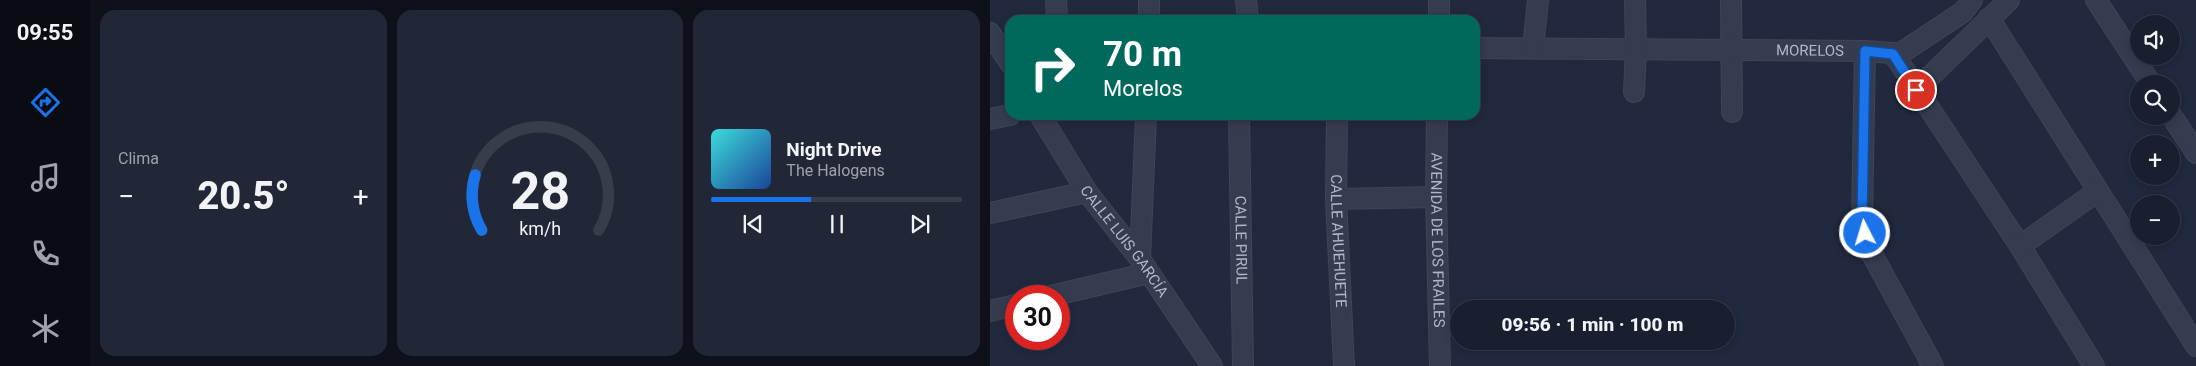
<!DOCTYPE html>
<html lang="es">
<head>
<meta charset="utf-8">
<style>
	body { margin:0; font-family:Roboto,sans-serif; background:#222737; color:#f1f3f6; height:100vh; display:flex; flex-direction:column; font-size:19px; white-space:nowrap }
	* { box-sizing:border-box; margin:0 }
	p { font-size:16px; color:#9fa2aa }
	.icon { flex:none; width:28px; height:28px; fill:none; stroke:currentColor; stroke-width:2; stroke-linecap:round; stroke-linejoin:round }
	.map { position:relative; flex:1; overflow:hidden }
	.drawer { display:flex; flex-direction:column; gap:10px; padding:10px; background:#0e111a; width:900px }
	.drawer>* { flex:none }
	.hud { position:absolute; left:15px; top:15px; width:475px; height:105px; border-radius:15px; box-shadow:0 2px 8px #0003,0 0 0 1px #373d4b; background:#00695c; color:#fff; overflow:hidden }
	.controls { position:absolute; left:1140px; top:15px; display:grid; gap:10px }
	.controls a { display:grid; place-items:center; width:50px; height:50px; border-radius:50%; background:#191f2f; box-shadow:0 2px 8px #0003,0 0 0 1px #373d4b; font-size:25px }
	.speed { position:absolute; left:15px; top:285px; display:flex; gap:10px; font-size:25px; font-weight:700; text-align:center }
	.speed>* { display:grid; place-content:center; width:65px; height:65px; border-radius:50%; background:#191f2f; box-shadow:0 2px 8px #0003,0 0 0 1px #373d4b; line-height:1 }
	.speed .limit { border:8px solid #d22; background:#fff; color:#111 }
	.pin { position:absolute; display:grid; place-items:center; width:42px; height:42px; color:#fff; margin:-21px; border:2px solid #fff; border-radius:50%; box-shadow:0 1px 5px #0007 }
	.me { position:absolute; width:55px; margin:-28px; rotate:355deg; stroke-linejoin:round; filter:drop-shadow(0 0 4px #0008) }
	.turn { display:flex; align-items:center; gap:18px; height:105px; padding:0 15px; font-size:22px }
	.turn .icon { width:65px; height:65px; stroke-width:2.5 }
	.turn b { display:block; font-size:35px; line-height:42px }
	.big { font-size:38px; font-weight:800; line-height:1.1 }
	.drawer .tile { flex:1; display:flex; flex-direction:column; justify-content:center; gap:8px; min-width:0; padding:0 18px; border-radius:15px; background:#222737 }
	.drawer .dial { align-items:center; gap:0 }
	.dial svg { height:130px; overflow:visible; fill:none; stroke:#373d4b; stroke-width:7; stroke-linecap:round; text-anchor:middle }
	.dial text { fill:#f1f3f6; stroke:none }
	.song { display:flex; align-items:center; gap:15px }
	.cover { width:60px; height:60px; border-radius:8px; background:linear-gradient(135deg,hsl(180 70% 55%),hsl(220 70% 35%)) }
	.played { height:5px; border-radius:2px; background:linear-gradient(90deg,#1a73e8 40%,#373d4b 40%) }
	.keys { display:flex; justify-content:space-around; direction:ltr }
	.heat { display:flex; justify-content:space-between; align-items:center; font-size:28px; direction:ltr }
	.drawer .tiles { flex:1; display:grid; gap:10px; grid-template-columns:repeat(3,1fr) }
	.trip { position:absolute; left:460px; top:300px; width:285px; height:50px; border-radius:25px; background:#191f2f; box-shadow:0 2px 8px #0003,0 0 0 1px #373d4b; font-weight:800; line-height:50px; text-align:center }
	main { display:flex; flex:1; min-height:0 }
	.menu { display:flex; flex-direction:column; width:90px; justify-content:space-around; align-items:center; background:#0a0c13; color:#9fa2aa }
	.menu .icon { width:35px; height:35px }
	.menu .active { color:#1a73e8 }
	.menu b { font-size:22px; color:#f1f3f6 }
	.map>svg:first-child { display:block }
	.lines { fill:none; stroke-linecap:round; stroke-linejoin:round }
	.street-casing { stroke:#3e4558; stroke-width:22 }
	.street { stroke:#353c4f; stroke-width:20 }
	.route-casing { stroke:#114b97; stroke-width:12 }
	.route { stroke:#1a73e8; stroke-width:9 }
	.labels { text-anchor:middle; dominant-baseline:central; stroke-width:5; stroke-linejoin:round; paint-order:stroke }
	.street-label { font-size:15px; fill:#b1b7ca; stroke:#1a2134 }
</style>
</head>
<body>
<main>
<nav class="menu">
<b>09:55</b>
<svg class="icon active" aria-label="directions" viewBox="0 0 24 24"><path d="M12 3l9 9-9 9-9-9zM9 14v-3h6M13 9l2 2-2 2"/></svg>
<svg class="icon" aria-label="music" viewBox="0 0 24 24"><path d="M9 18V5l10-2v13"/><circle cx="6" cy="18" r="3"/><circle cx="16" cy="16" r="3"/></svg>
<svg class="icon" aria-label="phone" viewBox="0 0 24 24"><path d="M5 4h4l2 5-3 2q2 4 5 5l2-3 5 2v4C11 20 4 13 5 4z"/></svg>
<svg class="icon" aria-label="climate" viewBox="0 0 24 24"><path d="M12 3v18M4 7l16 10M4 17L20 7"/></svg>
</nav>
<section class="drawer">
<div class="tiles">
<div class="tile"><p>Clima</p>
<div class="heat"><a>−</a><b class="big">20.5°</b><a>+</a></div>
</div>
<div class="tile dial"><svg viewBox="0 0 100 80">
<path d="M14 69A42 42 0 1 1 86 69"/>
<path d="M14 69A42 42 0 0 1 10 35" stroke="#1a73e8"/>
<text x="50" y="56" font-size="32" font-weight="700">28</text>
<text x="50" y="72" font-size="11">km/h</text>
</svg></div>
<div class="tile">
<div class="song"><i class="cover"></i><div><b>Night Drive</b><p>The Halogens</p></div></div>
<div class="played"></div>
<div class="keys"><svg class="icon" aria-label="previous" viewBox="0 0 24 24"><path d="M18 5L8 12l10 7zM5 5v14"/></svg><svg class="icon" aria-label="pause" viewBox="0 0 24 24"><path d="M8 5v14M16 5v14"/></svg><svg class="icon" aria-label="next" viewBox="0 0 24 24"><path d="M6 5l10 7-10 7zM19 5v14"/></svg></div>
</div>
</div>
</section>
<div class="map">
<svg width="1206" height="366" viewBox="0 0 1206 366">
	<rect width="100%" height="100%" fill="#21293f"/>
	<g class="lines">
		<g class="street-casing">
			<g id="street">
				<path d="M66,0L67,20"/>
				<path d="M256,0L258,20"/>
				<path d="M741,0L742,112"/>
				<path d="M1106,0L1161,84"/>
				<path d="M999,18L1206,346"/>
				<path d="M159,20V0"/>
				<path d="M449,20V0"/>
				<path d="M0,33L20,63"/>
				<path id="s1" d="M485,48L875,51L903,53L1030,246L1104,366"/>
				<path d="M543,48L548,0"/>
				<path d="M875,51L872,221L877,245L943,366"/>
				<path d="M905,57L973,12L982,0"/>
				<path d="M926,90L1019,0"/>
				<path d="M644,92L646,49L645,0"/>
				<path id="s2" d="M50,115L97,192L150,259L222,366"/>
				<path id="s3" d="M249,115L253,366"/>
				<path id="s4" d="M347,115L346,199L354,366"/>
				<path id="s5" d="M447,115L446,197L450,366"/>
				<path d="M1181,115L1206,153"/>
				<path d="M0,119L20,115"/>
				<path d="M346,199L446,197"/>
				<path d="M0,213L97,192"/>
				<path d="M1030,246L1108,191"/>
				<path d="M150,259L156,115"/>
				<path d="M61,296L159,273"/>
				<path d="M0,311L26,305"/>
			</g>
		</g>
		<use href="#street" class="street"/>
	</g>
	<g class="lines">
		<g class="route-casing">
			<path id="route" d="M875,233L872,221L875,51L903,54L926,90"/>
		</g>
		<use href="#route" class="route"/>
	</g>
	<g class="labels">
		<g class="street-label">
			<text stroke="none"><textPath href="#s1" startOffset="335">MORELOS</textPath></text>
			<text stroke="none"><textPath href="#s3" startOffset="125">CALLE PIRUL</textPath></text>
			<text stroke="none"><textPath href="#s2" startOffset="152">CALLE LUIS GARCÍA</textPath></text>
			<text stroke="none"><textPath href="#s4" startOffset="126">CALLE AHUEHUETE</textPath></text>
			<text stroke="none"><textPath href="#s5" startOffset="125">AVENIDA DE LOS FRAILES</textPath></text>
		</g>
	</g>
</svg>
<div class="controls">
<a><svg class="icon" aria-label="sound" viewBox="0 0 24 24"><path d="M4 9h4l5-4v14l-5-4H4zM17 9q2 3 0 6"/></svg></a>
<a><svg class="icon" aria-label="search" viewBox="0 0 24 24"><circle cx="10" cy="10" r="6"/><path d="M15 15l6 6"/></svg></a>
<a>+</a>
<a>−</a>
</div>
<div class="speed"><div class="limit">30</div></div>
<div class="pin" style="left:926px;top:90px;background:#d93025"><svg class="icon" aria-label="arrive" viewBox="0 0 24 24"><path d="M6 21V4h12l-3 4 3 4H6"/></svg></div>
<svg class="me" style="left:875px;top:233px" viewBox="-20 -20 40 40"><circle r="17" fill="#1a73e8" stroke="#fff" stroke-width="3"/><path d="M0-11L8 9 0 5-8 9z" fill="#fff"/></svg>
<div class="trip">09:56 · 1 min · 100 m</div>
<div class="hud">
<div class="turn"><svg class="icon" aria-label="right" viewBox="0 0 24 24"><path d="M7 20v-9h11M14 6l5 5-5 5"/></svg><div><b>70 m</b>Morelos</div></div>
</div>
</div>
</main>
</body>
</html>
